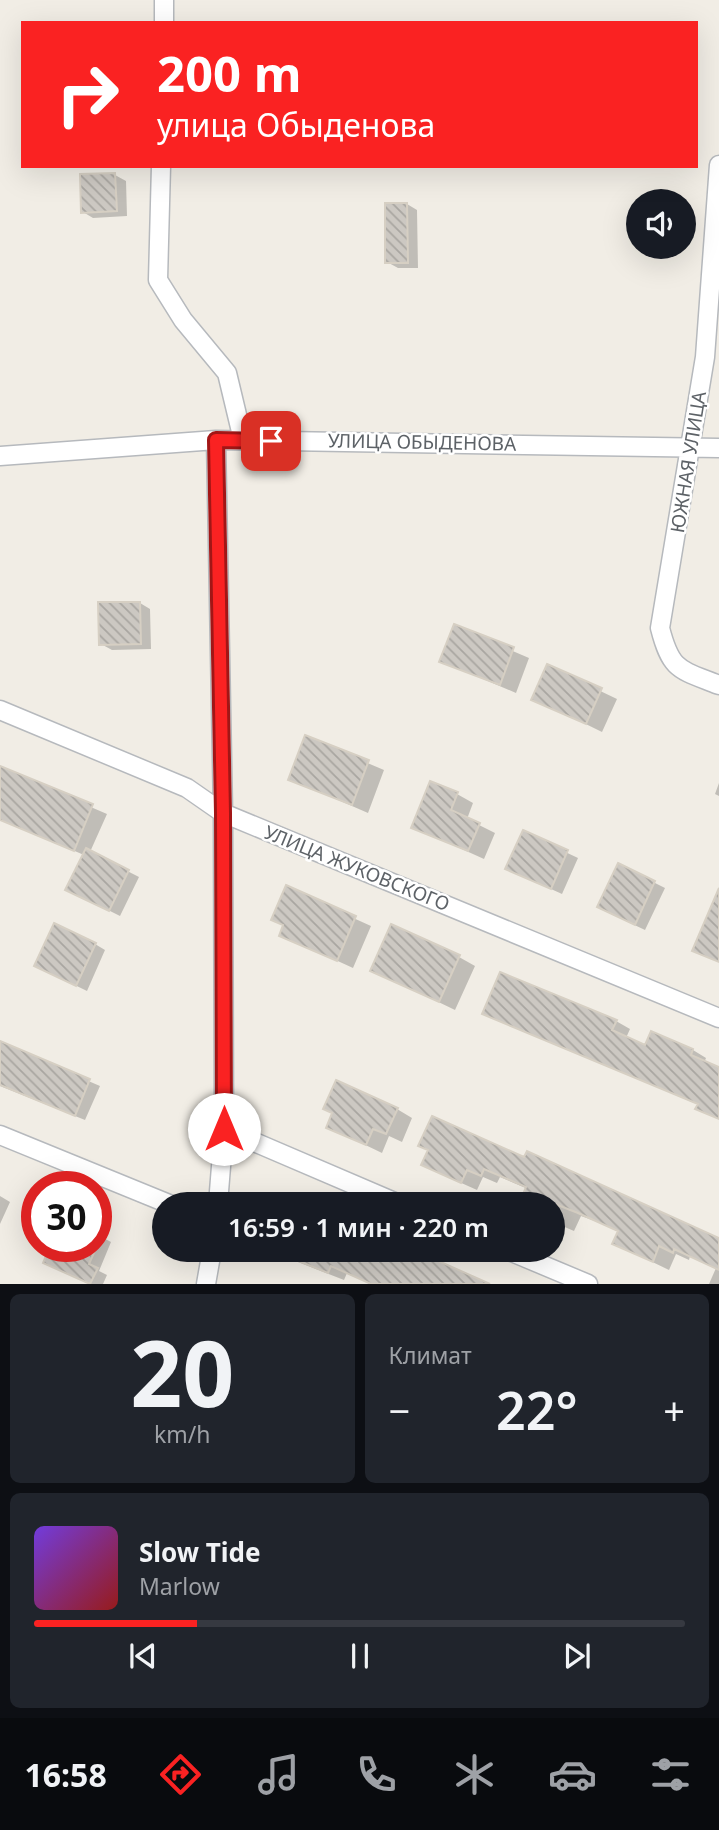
<!DOCTYPE html>
<html lang="ru">
<head>
<meta charset="utf-8">
<style>
	body { margin:0; font-family:"Noto Sans",sans-serif; background:#20242c; color:#f1f3f6; height:100vh; display:flex; flex-direction:column; font-size:26px; white-space:nowrap }
	* { box-sizing:border-box; margin:0 }
	p { font-size:23px; color:#9ea1a6 }
	.icon { flex:none; width:38px; height:38px; fill:none; stroke:currentColor; stroke-width:2; stroke-linecap:round; stroke-linejoin:round }
	.map { position:relative; height:1284px; overflow:hidden }
	.sheet { display:flex; flex-direction:column; gap:10px; padding:10px; background:#0d0f14; flex:1 }
	.sheet>* { flex:none }
	.top-card { position:absolute; left:21px; top:21px; width:677px; height:147px; border-radius:0px; box-shadow:0 7px 28px #0002; background:#fa2222; color:#fff; overflow:hidden }
	.tools { position:absolute; left:626px; top:189px; display:grid; gap:14px }
	.tools a { display:grid; place-items:center; width:70px; height:70px; border-radius:50%; background:#171b24; box-shadow:0 7px 28px #0002; font-size:35px }
	.speed { position:absolute; left:21px; top:1171px; display:flex; gap:14px; font-size:35px; font-weight:700; text-align:center }
	.speed>* { display:grid; place-content:center; width:91px; height:91px; border-radius:50%; background:#171b24; box-shadow:0 7px 28px #0002; line-height:1 }
	.speed .limit { border:10px solid #d22; background:#fff; color:#111 }
	.pin { position:absolute; display:grid; place-items:center; width:60px; height:60px; color:#fff; margin:-30px; border-radius:14px; box-shadow:0 4px 10px #0006 }
	.me { position:absolute; width:77px; margin:-38px; rotate:0deg; stroke-linejoin:round; filter:drop-shadow(0 0 5px #0008) }
	.turn { display:flex; align-items:center; gap:24px; height:147px; padding:0 21px; font-size:32px }
	.turn .icon { width:91px; height:91px; stroke-width:2.5 }
	.turn b { display:block; font-size:49px; line-height:60px }
	.big { font-size:52px; font-weight:600; line-height:1.1 }
	.sheet .card { flex:1; display:flex; flex-direction:column; justify-content:center; gap:10px; min-width:0; padding:0 24px; border-radius:10px; background:#20242c }
	.sheet .dial { align-items:center; gap:0 }
	.dial b { font-size:91px; line-height:1 }
	.song { display:flex; align-items:center; gap:21px }
	.cover { width:84px; height:84px; border-radius:10px; background:linear-gradient(135deg,hsl(260 70% 55%),hsl(0 70% 35%)) }
	.played { height:7px; border-radius:4px; background:linear-gradient(90deg,#fa2222 25%,#363941 25%) }
	.keys { display:flex; justify-content:space-around; direction:ltr }
	.heat { display:flex; justify-content:space-between; align-items:center; font-size:38px; direction:ltr }
	.sheet .tiles { flex:1; display:grid; gap:10px; grid-template-columns:1fr 1fr }
	.card:last-child { grid-column:span 2 }
	.trip { position:absolute; left:152px; top:1192px; width:413px; height:70px; border-radius:35px; background:#171b24; box-shadow:0 7px 28px #0002; font-weight:600; line-height:70px; text-align:center }
	.dock { display:flex; height:112px; justify-content:space-around; align-items:center; background:#090b0e; color:#9ea1a6 }
	.dock .icon { width:49px; height:49px }
	.dock .current { color:#fa2222 }
	.dock b { font-size:32px; color:#f1f3f6 }
	.map>svg:first-child { display:block }
	.shadow { fill:#0003 }
	.building { fill:url(#building-back-hatch); stroke:#d6cfc3; stroke-width:2 }
	.lines { fill:none; stroke-linecap:round; stroke-linejoin:round }
	.street-casing { stroke:#b6b9bd; stroke-width:21 }
	.street { stroke:#fff; stroke-width:18 }
	.route-casing { stroke:#a21616; stroke-width:18 }
	.route { stroke:#fa2222; stroke-width:12 }
	.labels { text-anchor:middle; dominant-baseline:central; stroke-width:5; stroke-linejoin:round; paint-order:stroke }
	.street-label { font-size:19px; fill:#5d6267; stroke:#fff }
</style>
</head>
<body>
<div class="map">
<svg width="719" height="1284" viewBox="0 0 719 1284">
	<defs>
		<pattern id="building-back-hatch" width="6" height="6" patternUnits="userSpaceOnUse" patternTransform="scale(1.75)"><rect width="6" height="6" fill="#ccc8c2"/><path d="M-1 5l2 2M0 0l6 6M5-1l2 2" fill="none" stroke="#a9a6a1"/></pattern>
	</defs>
	<rect width="100%" height="100%" fill="#f1ede5"/>
	<path class="shadow" d="M115,175L126,181L127,216L93,218L83,212Z
		M407,204L417,210L418,268H398L387,262Z
		M140,603L150,609L151,649L112,650L101,644Z
		M455,626L529,658L516,693L441,661Z
		M548,666L617,699L602,732L547,705Z
		M306,737L384,770L368,813L290,779Z
		M0,768L107,814L90,852L139,877L120,916L78,895L84,855L0,819Z
		M719,783V796L715,794Z
		M457,794L473,803L467,819L495,833L484,859L413,827Z
		M523,832L578,858L562,894L518,874Z
		M619,865L665,888L645,930L609,913Z
		M287,888L371,926L353,968L281,935L285,926Z
		M95,944L105,950L87,991L46,971Z
		M459,957L475,966L455,1010L372,970Z
		M485,1013L616,1021L630,1029L626,1038L646,1047L652,1034L693,1050L706,1058L704,1063L719,1069V1119L698,1108L699,1105Z
		M0,1043L100,1086L85,1120L0,1086Z
		M397,1109L412,1118L402,1142L389,1136L382,1153L328,1127Z
		M525,1160L719,1239V1284H709L716,1268L690,1256L689,1260L676,1254L669,1270L615,1244L620,1232L595,1221L581,1216L574,1231L553,1222V1204H521L528,1189L500,1177L497,1183L483,1177L477,1190L439,1173Z
		M0,1196L10,1202L0,1224Z
		M96,1234L111,1242L99,1271L107,1275L103,1284H91L55,1268L52,1246H96Z
		M267,1250H413L486,1284H371L347,1273L344,1280Z"/>
	<path class="building" d="M115,173L117,211L81,213L80,174Z
		M385,203H407L408,263H385Z
		M98,602H140L141,644L99,645Z
		M454,624L514,647L500,685L439,662Z
		M547,664L602,688L586,724L531,700Z
		M305,735L369,760L352,805L288,780Z
		M0,766L93,804L74,851L0,820Z
		M430,781L458,792L451,810L480,823L468,851L411,828Z
		M523,830L568,850L551,889L505,869Z
		M86,848L129,870L109,911L65,890Z
		M618,863L655,881L635,925L597,907Z
		M286,885L356,916L337,961L279,936L283,925L271,920Z
		M719,888V962L692,951Z
		M54,923L96,943L76,986L34,966Z
		M391,924L460,955L439,1002L370,971Z
		M500,972L617,1020L612,1030L645,1045L651,1031L693,1049L691,1055L719,1067V1119L695,1109L698,1104L482,1014Z
		M0,1041L90,1079L75,1116L0,1085Z
		M336,1080L398,1108L386,1134L373,1129L366,1145L326,1128L332,1113L323,1109Z
		M432,1116L524,1157L527,1151L719,1238V1270L674,1249L673,1253L659,1246L653,1262L612,1244L618,1231L578,1213L555,1204H519L526,1187L484,1169L481,1176L467,1170L461,1183L421,1165L428,1150L418,1146Z
		M50,1246H97L89,1264L98,1268L90,1284L43,1263Z
		M272,1250H414L490,1284H371L331,1266L328,1273Z"/>
	<g class="lines">
		<g class="street-casing">
			<path id="street" d="M164,23V0
				M719,165L705,357L660,628C671,671 679,669 719,685
				M161,166L158,280L183,320L227,373L243,440
				M216,440L223,813L224,1129L218,1204
				M0,456L216,440L719,448
				M0,710L187,788L223,813L719,1018
				M224,1129L399,1204
				M0,1135L169,1204
				M507,1250L588,1284
				M206,1284L212,1250"/>
		</g>
		<use href="#street" class="street"/>
	</g>
	<g class="lines">
		<g class="route-casing">
			<path id="route" d="M224,1129L223,813L216,440L271,441"/>
		</g>
		<use href="#route" class="route"/>
	</g>
	<g class="labels">
		<g class="street-label">
			<text transform="translate(422 442) rotate(1)">УЛИЦА ОБЫДЕНОВА</text>
			<text transform="translate(688 462) rotate(-81)">ЮЖНАЯ УЛИЦА</text>
			<text transform="translate(357 868) rotate(22)">УЛИЦА ЖУКОВСКОГО</text>
		</g>
	</g>
</svg>
<div class="tools">
<a><svg class="icon" aria-label="sound" viewBox="0 0 24 24"><path d="M4 9h4l5-4v14l-5-4H4zM17 9q2 3 0 6"/></svg></a>
</div>
<div class="speed"><div class="limit">30</div></div>
<div class="pin" style="left:271px;top:441px;background:#d93025"><svg class="icon" aria-label="arrive" viewBox="0 0 24 24"><path d="M6 21V4h12l-3 4 3 4H6"/></svg></div>
<svg class="me" style="left:224px;top:1129px" viewBox="-20 -20 40 40"><circle r="19" fill="#fff"/><path d="M0-13L10 11 0 6-10 11z" fill="#fa2222"/></svg>
<div class="trip">16:59 · 1 мин · 220 m</div>
<div class="top-card">
<div class="turn"><svg class="icon" aria-label="right" viewBox="0 0 24 24"><path d="M7 20v-9h11M14 6l5 5-5 5"/></svg><div><b>200 m</b>улица Обыденова</div></div>
</div>
</div>
<section class="sheet">
<div class="tiles">
<div class="card dial"><b>20</b><p>km/h</p></div>
<div class="card"><p>Климат</p>
<div class="heat"><a>−</a><b class="big">22°</b><a>+</a></div>
</div>
<div class="card">
<div class="song"><i class="cover"></i><div><b>Slow Tide</b><p>Marlow</p></div></div>
<div class="played"></div>
<div class="keys"><svg class="icon" aria-label="previous" viewBox="0 0 24 24"><path d="M18 5L8 12l10 7zM5 5v14"/></svg><svg class="icon" aria-label="pause" viewBox="0 0 24 24"><path d="M8 5v14M16 5v14"/></svg><svg class="icon" aria-label="next" viewBox="0 0 24 24"><path d="M6 5l10 7-10 7zM19 5v14"/></svg></div>
</div>
</div>
</section>
<nav class="dock">
<b>16:58</b>
<svg class="icon current" aria-label="directions" viewBox="0 0 24 24"><path d="M12 3l9 9-9 9-9-9zM9 14v-3h6M13 9l2 2-2 2"/></svg>
<svg class="icon" aria-label="music" viewBox="0 0 24 24"><path d="M9 18V5l10-2v13"/><circle cx="6" cy="18" r="3"/><circle cx="16" cy="16" r="3"/></svg>
<svg class="icon" aria-label="phone" viewBox="0 0 24 24"><path d="M5 4h4l2 5-3 2q2 4 5 5l2-3 5 2v4C11 20 4 13 5 4z"/></svg>
<svg class="icon" aria-label="climate" viewBox="0 0 24 24"><path d="M12 3v18M4 7l16 10M4 17L20 7"/></svg>
<svg class="icon" aria-label="car" viewBox="0 0 24 24"><path d="M5 17H2v-5l4-1 3-4h7l3 4 3 1v5h-3M9 17h6M6 11h13"/><circle cx="7" cy="17" r="2"/><circle cx="17" cy="17" r="2"/></svg>
<svg class="icon" aria-label="filters" viewBox="0 0 24 24"><path d="M4 7h16M4 17h16"/><circle cx="9" cy="7" r="2"/><circle cx="15" cy="17" r="2"/></svg>
</nav>
</body>
</html>
